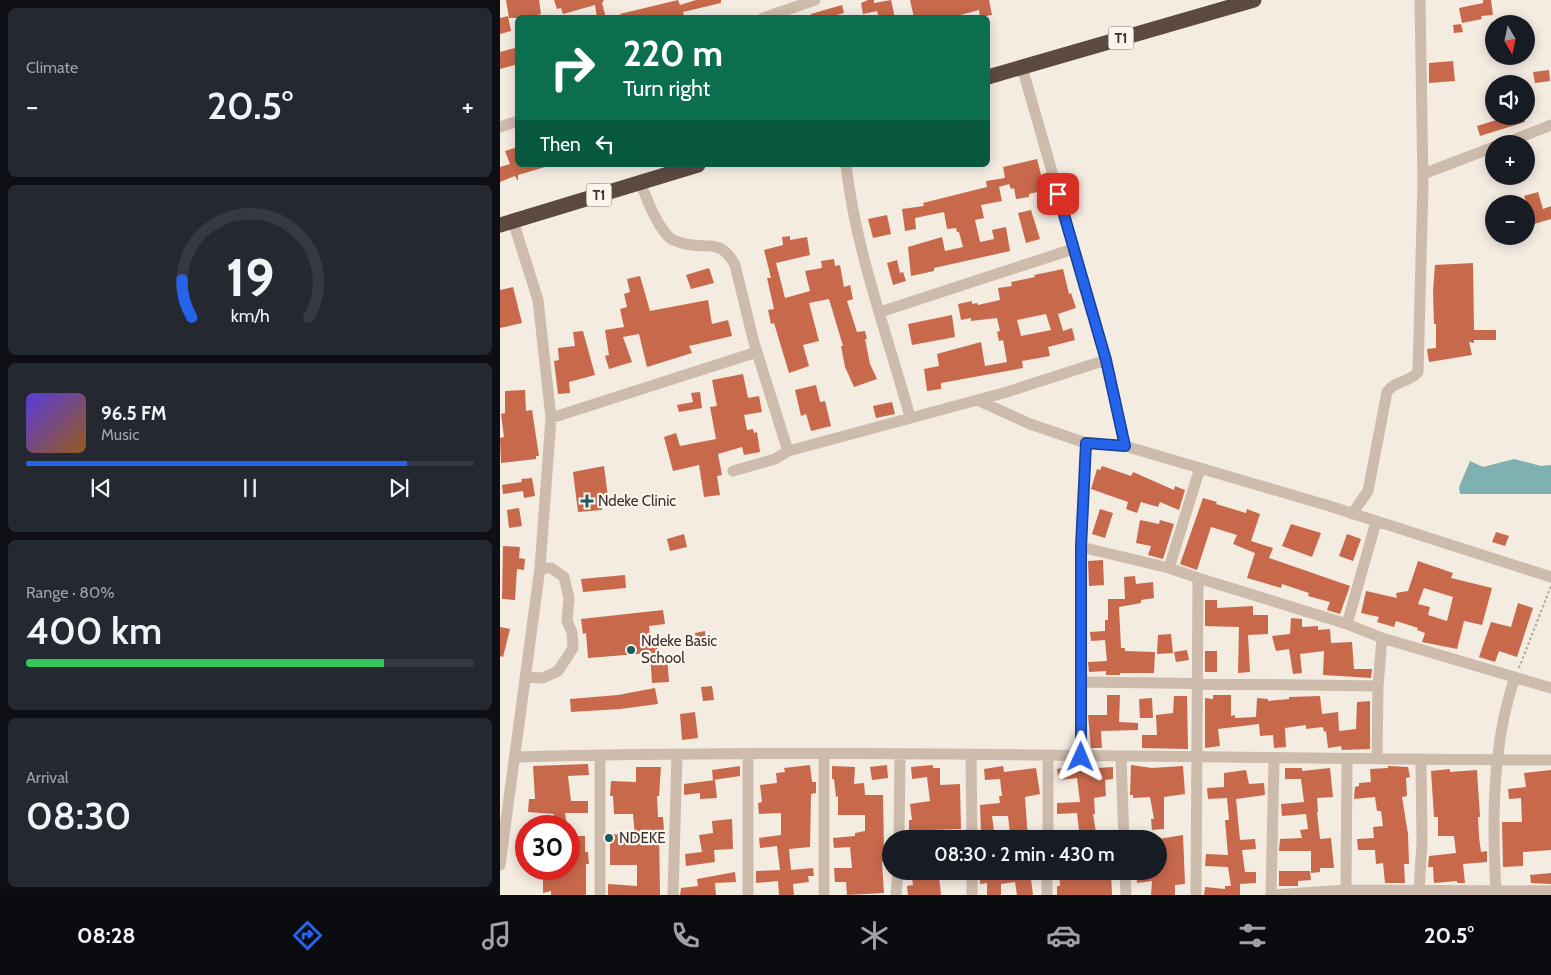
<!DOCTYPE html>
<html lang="en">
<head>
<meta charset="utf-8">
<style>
	body { margin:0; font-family:Cabin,sans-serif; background:#242831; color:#f1f3f6; height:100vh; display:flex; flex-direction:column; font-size:19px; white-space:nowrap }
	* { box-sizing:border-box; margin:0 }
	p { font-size:16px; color:#9ea1a6 }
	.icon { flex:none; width:28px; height:28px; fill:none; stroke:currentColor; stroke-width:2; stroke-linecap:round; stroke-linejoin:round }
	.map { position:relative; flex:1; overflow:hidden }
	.sheet { display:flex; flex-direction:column; gap:8px; padding:8px; background:#0d0f14; width:500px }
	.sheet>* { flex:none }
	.top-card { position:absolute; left:15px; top:15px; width:475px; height:152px; border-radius:8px; box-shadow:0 2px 12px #0003; background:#0b6e4f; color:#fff; overflow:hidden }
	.needle { width:32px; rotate:171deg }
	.controls { position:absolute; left:985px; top:15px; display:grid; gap:10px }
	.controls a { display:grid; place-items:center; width:50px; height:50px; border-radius:50%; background:#171b24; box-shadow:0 2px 12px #0003; font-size:25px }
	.speed { position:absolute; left:15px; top:815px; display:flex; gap:10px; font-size:25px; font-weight:700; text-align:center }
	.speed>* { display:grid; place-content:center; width:65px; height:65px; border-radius:50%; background:#171b24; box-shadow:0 2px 12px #0003; line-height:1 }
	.speed .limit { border:8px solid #d22; background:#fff; color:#111 }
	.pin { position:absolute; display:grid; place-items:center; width:42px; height:42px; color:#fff; margin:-21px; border-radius:10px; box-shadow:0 2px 8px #0006 }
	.me { position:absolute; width:55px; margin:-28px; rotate:1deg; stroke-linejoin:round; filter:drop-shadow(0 0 4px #0008) }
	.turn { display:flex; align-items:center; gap:18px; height:105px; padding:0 25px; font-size:22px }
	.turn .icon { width:65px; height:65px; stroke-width:2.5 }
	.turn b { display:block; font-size:35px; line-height:42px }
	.then { display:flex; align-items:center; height:48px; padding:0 25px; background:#0003; gap:10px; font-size:19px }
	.big { font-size:38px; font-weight:600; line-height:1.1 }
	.sheet .card { flex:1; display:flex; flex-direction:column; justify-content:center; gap:8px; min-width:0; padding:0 18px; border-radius:8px; background:#242831 }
	.sheet .dial { align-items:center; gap:0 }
	.dial svg { height:130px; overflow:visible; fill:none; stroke:#363941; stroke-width:7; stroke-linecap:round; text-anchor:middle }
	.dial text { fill:#f1f3f6; stroke:none }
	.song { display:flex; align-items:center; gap:15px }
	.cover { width:60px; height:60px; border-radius:8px; background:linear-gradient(135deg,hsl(250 70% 55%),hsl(30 70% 35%)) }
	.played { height:5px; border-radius:2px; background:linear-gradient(90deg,#2563eb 85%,#363941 85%) }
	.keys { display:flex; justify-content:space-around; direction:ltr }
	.heat { display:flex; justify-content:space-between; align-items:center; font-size:28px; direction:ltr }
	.charge { height:8px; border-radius:4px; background:linear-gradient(90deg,#34c759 80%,#363941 0) }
	.trip { position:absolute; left:382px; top:830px; width:285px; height:50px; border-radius:25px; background:#171b24; box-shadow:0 2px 12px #0003; font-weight:600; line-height:50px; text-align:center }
	.tab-bar { display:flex; height:80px; justify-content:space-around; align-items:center; background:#090b0e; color:#9ea1a6 }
	.tab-bar .icon { width:35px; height:35px }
	.tab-bar .on { color:#2563eb }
	.tab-bar b { font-size:22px; color:#f1f3f6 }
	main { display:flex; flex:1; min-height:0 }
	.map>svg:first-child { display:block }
	.water { fill:#7fb0b2 }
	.building { fill:#c8694b; fill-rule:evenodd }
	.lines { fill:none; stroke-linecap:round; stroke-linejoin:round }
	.path { stroke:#b9a596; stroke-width:2; stroke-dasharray:2.5 2.5; stroke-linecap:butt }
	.minor { stroke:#cdbbac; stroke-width:11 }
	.highway { stroke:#5c4a42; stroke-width:15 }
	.route-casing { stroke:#184099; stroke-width:12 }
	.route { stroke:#2563eb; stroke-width:9 }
	.poi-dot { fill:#1f5a5e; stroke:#fbf5ee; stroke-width:2 }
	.labels { text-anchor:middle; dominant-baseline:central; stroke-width:4.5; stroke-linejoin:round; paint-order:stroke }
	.shield { fill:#fbf5ee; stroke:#756b66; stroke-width:1 }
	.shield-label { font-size:14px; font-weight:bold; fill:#3b302b }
	.poi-label { font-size:15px; fill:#3b302b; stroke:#fbf5ee; text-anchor:start }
</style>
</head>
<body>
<main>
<section class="sheet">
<div class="card"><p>Climate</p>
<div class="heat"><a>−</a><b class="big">20.5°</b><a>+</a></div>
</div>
<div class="card dial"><svg viewBox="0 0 100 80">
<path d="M14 69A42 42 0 1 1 86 69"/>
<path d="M14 69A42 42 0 0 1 8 46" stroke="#2563eb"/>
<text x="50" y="56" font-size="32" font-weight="700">19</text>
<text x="50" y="72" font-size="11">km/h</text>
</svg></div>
<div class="card">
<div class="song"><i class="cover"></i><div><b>96.5 FM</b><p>Music</p></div></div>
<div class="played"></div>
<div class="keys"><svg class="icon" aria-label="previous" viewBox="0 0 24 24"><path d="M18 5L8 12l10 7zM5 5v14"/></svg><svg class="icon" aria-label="pause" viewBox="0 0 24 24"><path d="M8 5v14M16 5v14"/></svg><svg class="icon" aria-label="next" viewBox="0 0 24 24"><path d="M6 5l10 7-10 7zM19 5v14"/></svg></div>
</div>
<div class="card"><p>Range · 80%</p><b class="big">400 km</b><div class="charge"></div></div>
<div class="card"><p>Arrival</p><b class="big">08:30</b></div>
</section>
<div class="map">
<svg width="1051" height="895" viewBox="0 0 1051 895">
	<rect width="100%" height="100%" fill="#f4ebe1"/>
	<path class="water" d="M1014,459L1041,466L1051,465V494H960L959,487L970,461L983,467Z"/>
	<path class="building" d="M6,0H39L41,14L34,16V18H9Z
		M54,0H104L102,3L106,18H97L95,5L63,14L61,8L57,9Z
		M178,0L180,5L196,0H221V3L183,12L184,16L178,18H121L120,14Z
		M368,0H374V3L391,0L395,18H379L377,11L363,14L361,3Z
		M410,0H489L492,15L480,17L479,10L449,18H414Z
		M983,0H991L993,15L981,16L982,19L962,23L959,8L983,3Z
		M342,5L344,13L333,16V18H311V14Z
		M8,16L11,31L0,34V18Z
		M961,24L963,32L954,33L953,25Z
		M15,48L18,64L0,69V52Z
		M953,61L955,81L929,83V63Z
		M1049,70L1050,81L1035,83L1033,72Z
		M1009,116H1023L1025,122L980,136L977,126Z
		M18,147V165L45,167L18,175V181L15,176L0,182V167L10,164L5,151Z
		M537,159L545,190L529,194V197L516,199L514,188L511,189L509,184L499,187L502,201L481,205L484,218L475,220L480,242L494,239L492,230L506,227L510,251L434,268V271L411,276L408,247L442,237L445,251L463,247L459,232H457L456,228L447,229L444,212L415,218L416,229L405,231L402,209L424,206L423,203L487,187L486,181L505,178L503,167Z
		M1038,192L1043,209L1051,206V219L1034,224L1024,196Z
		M531,210L540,239L526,243L518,213Z
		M387,215L391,234L373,238L368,219Z
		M290,236V240L307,237L310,255L276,263L285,298L310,291L305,271L322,268L321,261L334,259L335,266L340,265L344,287L350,285L353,299L347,301L357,332L365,331L367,339H365L370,364L377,379L354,387L345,367L341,346H343L329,299L309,303L319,341L303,345L309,366L289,373L274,323L271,324L268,310L274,309L267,278H271L264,250L283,245L282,237Z
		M397,260L400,273L403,272L406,281L393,285L387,263Z
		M973,263L974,330H996V340H974V343L969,342L972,355L929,362L927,349L936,348V324H934L933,292L935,265Z
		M209,268L214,283L191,289L186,275Z
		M563,269L569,294L571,293L576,308L558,314L563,331L572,328L575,340L548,347L550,356L522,361L523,368L441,383V389L427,391L424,369L439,366L437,354L481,342L485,366L507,362L503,340L499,341L497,332L500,331L497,318L471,321V318L461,320L458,304L472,301V304L477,303L478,305L500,300L498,288L512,286L511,282L535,277L534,275ZM546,314L551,330L521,336L517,320Z
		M140,276L150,311L208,300L212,324L228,320L232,336L189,346L192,353L147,367L139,334L123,337L132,362L109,369L105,356L109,355L105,330L124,327L120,309L127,307L124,294L130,292L127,279Z
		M13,287L22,323L0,328V290Z
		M452,315L455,337L412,345L408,324Z
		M83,331L95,375L69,382L70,393L58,394L54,361L59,360L58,348L75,346L73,332Z
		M243,374L248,398L259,396L262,412L244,415L247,430L253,429L254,433L257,432L260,452L244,455L242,447L218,454L222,475L217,476L220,495L204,497L199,465L173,471L164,437L176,433L180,446L216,439L210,407L217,406L212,380Z
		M316,385L320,402L325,401L331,426L311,431L306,414L301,416L295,390Z
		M25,390L26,411L32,410L39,456H36V459L1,463L0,438L4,437L1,414L5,413V391Z
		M200,392L202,408L179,412L177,405L193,402L191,393Z
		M392,402L395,414L376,418L373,406Z
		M104,466L108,497L100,498L102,510L78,512L73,472Z
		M602,466L631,476L633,472L674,490L675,486L685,490L679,510L660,502L658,507L641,502L637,513L626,509L628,502L591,489L597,469L600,470Z
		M32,478L35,496L24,498L23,491L3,494L2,485L22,482L21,479Z
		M703,498L717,502L716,504L746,513L747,509L760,514L751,541L773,548L769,558L850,586L840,614L827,610L830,602L808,596L809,593L782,584L781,588L747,578L755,553L733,544L737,535L711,527L697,570L680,564Z
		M19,508L22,526L9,528L7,510Z
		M600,509L613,513L605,538L592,534Z
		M640,520L659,524L660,520L674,524L663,559L648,555L651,546L636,543Z
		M791,524L821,533L812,557L782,546Z
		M996,532L1009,536L1005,546L992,542Z
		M184,534L187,547L170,551L167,539Z
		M847,534L861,539L853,561L839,556Z
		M3,546L20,547L19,558L25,559L24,570L17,569L15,600L2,599Z
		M603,560L604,585L589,586L588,561Z
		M918,561L953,573L951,578L992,588L982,625L964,621L957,649L922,642L925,633L917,630L918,628L896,621L894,627L877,622L879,617L861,613L866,591L897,598L896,593L908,591ZM924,588L953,597L947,621L928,615L930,607L918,604Z
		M125,575L126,588L83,592L81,579Z
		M635,576L636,584L653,582L654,598L641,600V603L619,607L621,648H625V651L655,652L654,673H620V675H606V671L589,672L588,662L607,661L605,640L591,641L590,632L605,631V620H608V599H625L624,577Z
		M705,600H717V608L753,606V615H768V634L748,635L750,672L738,673L739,627L705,626Z
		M1018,603L1033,608L1017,657L999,651L995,662L979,657L991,622L1011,627Z
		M163,610L165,624L149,626L151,647L158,646L160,658L167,657L169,682L152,683L150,653L88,658L86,633L83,634L81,619Z
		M791,618L802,619V627L818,626V630L830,629L831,643L852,642L854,669H872L871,678L823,675L824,651L800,654L802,673L793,674L789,649L776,651L772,636L790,634Z
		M0,627L10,629L3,657L0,656Z
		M205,631L206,642L197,643L195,633Z
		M671,634L673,653L657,654L658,635Z
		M687,650L689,660L676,662L674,652Z
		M705,651H717V672H705Z
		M212,686L214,700L203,701L201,687Z
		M155,688L158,704L120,709L71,712L70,699L118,695Z
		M607,695H620L619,722L638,723V730L601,731L602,748H591L588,715H607Z
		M713,695H731V716L735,715V718L756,717L757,698L768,699V701L789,699V697L820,696L822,714L838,712L839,731L856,729L857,702L870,701V749L842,750L841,746L828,748L826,731L824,732L823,727L806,729V725L785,728L786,747L774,748L773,735L760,736L759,724L718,729L720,746L705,748V698L713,699Z
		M674,696H687L688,749L642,748V735H657L656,715L673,713Z
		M652,698L653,718H640L639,699Z
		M195,712L198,738L182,740L180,714Z
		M88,764L89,775L68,776L71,801H88V813H65L67,826H54V814L28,812L29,799H35L33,766Z
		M310,765L312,782H316V793L311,794L310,847L289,849L291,870L313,868L314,876H308L309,882L293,884L294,895H279L278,881L256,883V871L280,870L277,846L260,848L259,838L281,835V813L259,814L258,803L262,802L260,785L277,783L276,773L285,772L284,768Z
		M387,765L388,778L372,780L370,767Z
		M433,765V768H440V785L460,784L461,829L432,830L434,839H425V833L409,834V820H412L410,804L430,801L427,777L412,779L411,767Z
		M631,765L652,768L683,766L685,794L664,797V829L652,830L651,819H654L650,797L633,798V795H630Z
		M240,766V776L213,780L212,770Z
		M332,766L355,767L354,784L364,783L365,795H383L384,851H386L387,862H382L384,893L347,895L346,882H335L334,868H352L350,847L334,848L333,838L355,836V833L365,831V815H338V796L336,797L334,779H332Z
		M503,766L504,772L536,768L540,794L525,797L528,839H515V832L510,833L508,816H492L494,831L481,832L480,805L500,803L499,796H502L500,779L485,780L484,769Z
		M888,766L908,767L910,777L906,778L907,796L902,797L908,834L909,864H904L905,883H885L883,863L876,864L875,850H858L857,839L874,838L873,827L883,826L881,811H877L875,797L854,799L855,787L859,786V783L871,782L870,769L888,768Z
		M136,767H161L159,796H157L158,817H163L164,830L159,831L160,895H108V884L137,886V865H110V834L135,836L133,814H114L113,796H110L111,781L136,782Z
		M570,767L583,769L613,767V779L605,780L606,796L594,798L595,814H593L597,839H580L577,813L557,814V803L580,802L577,778L559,780L557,769Z
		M785,768H802V771L830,768L833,797L817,798L818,812H817L820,839L831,838L834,868H820V872L811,873V851H779L780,839L802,838L800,830L808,829L806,814L782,816L781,804L804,802L801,779H785Z
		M950,769V772L977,770L980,817H978L979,837L981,852L987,851V862L963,864L965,883H957V881L934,883L933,867H928L929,856L956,853L954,836H938V817H934L931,771Z
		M746,770L749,784L764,783L765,795L736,799L740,840L755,839L756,849L742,850L745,872H756V883L740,884V895H704L705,887L725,889V886H731L728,867L705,866L706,854L728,855L725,820H729L727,798L708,799L707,788L724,787V773Z
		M1051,770V850L1023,852V866L1003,867L1002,822H1022L1021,798L1009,799L1008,789L1026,787L1024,773Z
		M215,780L217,798L200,799V793L184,795V784Z
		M232,819L233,849L214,850L215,862L186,866L185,854L202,852L199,835L213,833L212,821Z
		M683,835L685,884L675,885V895H651L652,881L637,883L636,871H659V839Z
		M69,836H85V852H88L89,864H86V895H51V891L43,893V869H69Z
		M433,871V876H439L441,895H408L407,886L413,885L411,872Z
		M480,871H534L535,879H531L533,895H517L515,882L501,884V895H487V883L480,884Z
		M559,871H611L612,895H557V886H560Z
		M779,871H810L811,880L798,881V886H779Z
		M235,872L236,882L215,883L216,895H180L181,888L198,886L197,879Z
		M1051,873V884L1031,883L1030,875Z"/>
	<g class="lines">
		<path class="path" d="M1019,668L1051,586"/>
		<path class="minor" d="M263,18L315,0
			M522,67L606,360L625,446L826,505L1051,577
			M0,127L18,121
			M1003,144L1051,125
			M346,165C356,252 387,333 410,417
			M923,174L994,147
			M140,183C148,200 155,223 169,237C171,240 176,241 179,242C205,252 219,235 235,265L254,343L288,451
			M380,312L573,249
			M477,400L530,424L586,443L581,547
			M51,418L257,352
			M586,443L625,446
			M233,471L275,459L288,451L307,446L507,392L606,360
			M852,514L868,491L887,392C895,380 909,383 918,372L923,184L920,0
			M669,568L700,468
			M698,578L847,624L882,638L1051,688
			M847,624L876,522
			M25,677L43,678L58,671L73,648L72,632L67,621L69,598L64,577L51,568H40
			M582,682L878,686
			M471,754L472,839
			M248,755V895
			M16,757C361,748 706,759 1051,760
			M581,757V547L669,568L698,578L696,895
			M621,758L624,839
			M877,759L878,686L882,638
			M399,839L400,755
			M548,839V755
			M0,865L40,568L51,418L38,300L13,221
			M472,871V895
			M625,871L626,895
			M919,889L922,843L921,759
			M846,890L847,759
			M996,890C992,821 992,743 1015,677
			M100,895V755
			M173,895L177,754
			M324,895V756
			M396,895L398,871
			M547,895V871
			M771,895L774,759
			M774,895L846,890L1051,891"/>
		<path class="highway" d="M488,77L754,0
			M0,225L198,165"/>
	</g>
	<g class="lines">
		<g class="route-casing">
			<path id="route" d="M558,194L606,360L625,446L586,443L581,547V757"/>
		</g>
		<use href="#route" class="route"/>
	</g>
	<g class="poi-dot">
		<path d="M84.5 493.5h5v5h5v5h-5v5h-5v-5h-5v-5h5z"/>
		<circle cx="131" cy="650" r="5"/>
		<circle cx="109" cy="838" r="5"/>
	</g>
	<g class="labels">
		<g class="shield">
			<rect x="608.5" y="26.5" width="25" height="23" rx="4"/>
			<rect x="86.5" y="183.5" width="25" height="23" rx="4"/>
		</g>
		<g class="shield-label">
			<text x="621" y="38">T1</text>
			<text x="99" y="195">T1</text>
		</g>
		<g class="poi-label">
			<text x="98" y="501">Ndeke Clinic</text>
			<text x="141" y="641">Ndeke Basic<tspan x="141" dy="17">School</tspan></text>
			<text x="119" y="838">NDEKE</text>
		</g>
	</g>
</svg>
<div class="controls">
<a><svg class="needle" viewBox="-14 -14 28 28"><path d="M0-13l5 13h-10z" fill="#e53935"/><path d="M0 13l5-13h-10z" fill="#9ea1a6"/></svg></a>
<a><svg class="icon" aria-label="sound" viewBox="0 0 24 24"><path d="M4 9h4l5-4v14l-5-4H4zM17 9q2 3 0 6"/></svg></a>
<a>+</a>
<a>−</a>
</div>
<div class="speed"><div class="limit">30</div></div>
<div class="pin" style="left:558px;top:194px;background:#d93025"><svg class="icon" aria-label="arrive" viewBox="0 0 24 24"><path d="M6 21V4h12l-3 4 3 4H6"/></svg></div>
<svg class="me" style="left:581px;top:757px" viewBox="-20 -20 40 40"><path d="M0-17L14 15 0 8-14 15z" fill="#2563eb" stroke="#fff" stroke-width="4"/></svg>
<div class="trip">08:30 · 2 min · 430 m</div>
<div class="top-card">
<div class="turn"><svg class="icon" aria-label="right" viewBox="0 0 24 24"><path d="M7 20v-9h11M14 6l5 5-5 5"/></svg><div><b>220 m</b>Turn right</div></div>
<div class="then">Then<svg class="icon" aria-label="left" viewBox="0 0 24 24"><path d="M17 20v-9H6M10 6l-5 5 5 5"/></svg></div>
</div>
</div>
</main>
<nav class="tab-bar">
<b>08:28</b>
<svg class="icon on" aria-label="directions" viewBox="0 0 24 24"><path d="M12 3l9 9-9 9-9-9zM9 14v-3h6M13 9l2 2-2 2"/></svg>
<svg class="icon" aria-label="music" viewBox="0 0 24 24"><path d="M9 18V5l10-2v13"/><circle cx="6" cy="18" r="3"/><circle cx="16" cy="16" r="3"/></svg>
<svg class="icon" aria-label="phone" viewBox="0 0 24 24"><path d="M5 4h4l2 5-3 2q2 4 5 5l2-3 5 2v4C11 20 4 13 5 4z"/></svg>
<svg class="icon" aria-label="climate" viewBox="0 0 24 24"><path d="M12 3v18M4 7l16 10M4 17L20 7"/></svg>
<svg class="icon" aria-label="car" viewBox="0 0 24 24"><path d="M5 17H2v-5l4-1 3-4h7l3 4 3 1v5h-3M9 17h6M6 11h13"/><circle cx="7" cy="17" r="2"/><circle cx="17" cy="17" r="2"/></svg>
<svg class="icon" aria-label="filters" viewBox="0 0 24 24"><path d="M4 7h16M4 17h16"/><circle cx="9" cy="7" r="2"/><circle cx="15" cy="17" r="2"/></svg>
<b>20.5°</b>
</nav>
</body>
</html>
